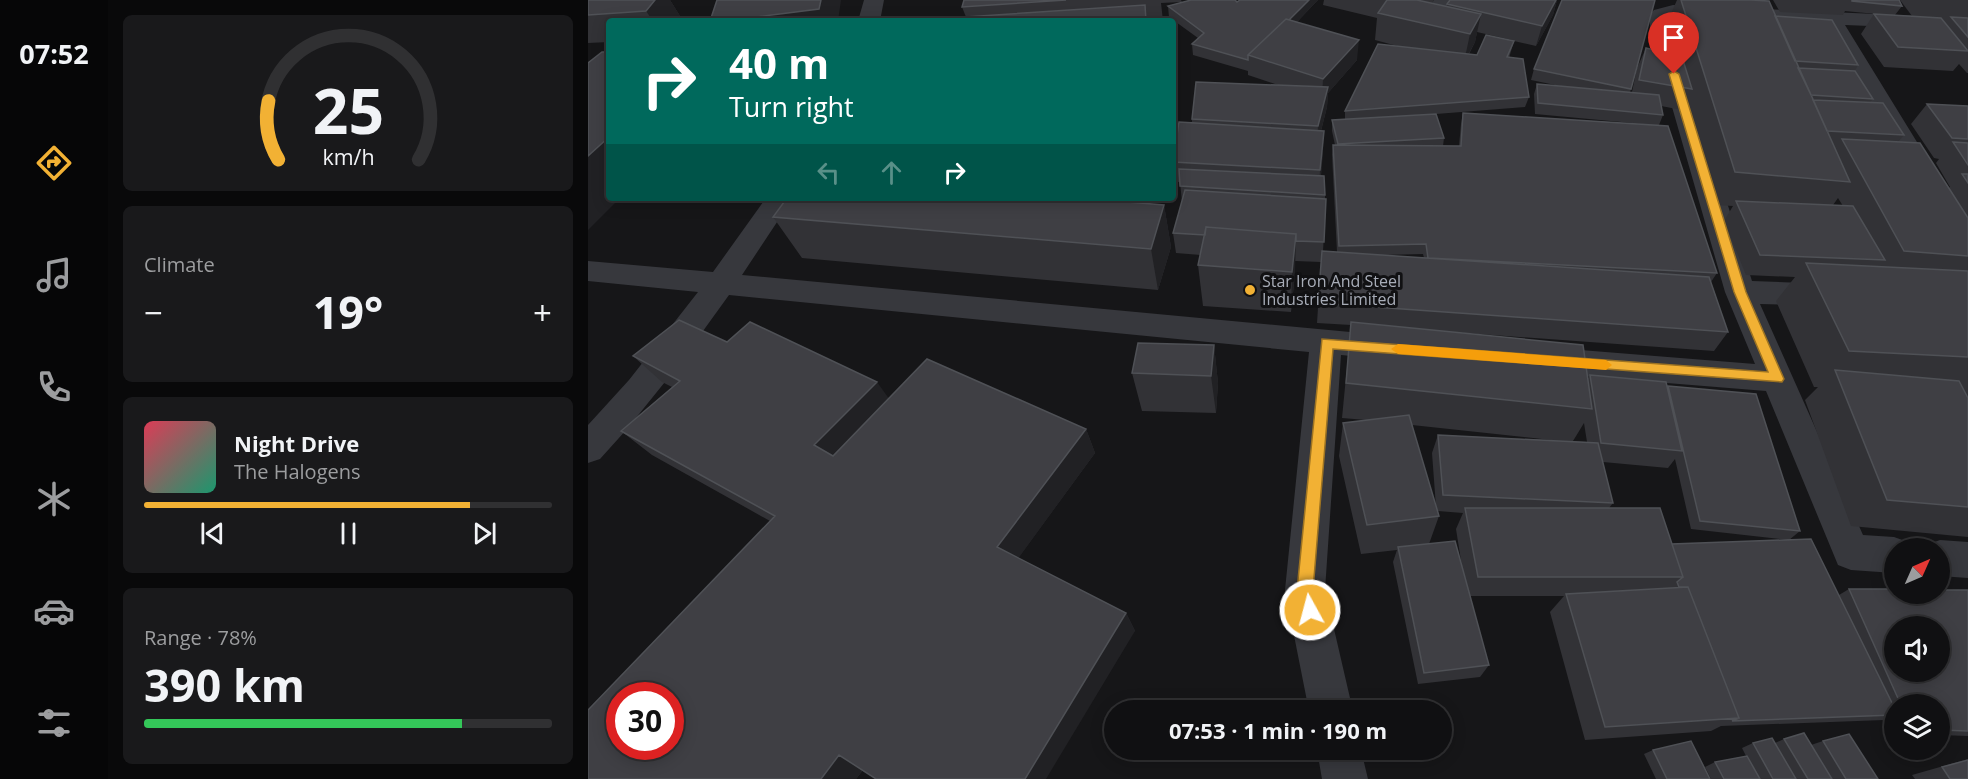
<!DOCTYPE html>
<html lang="en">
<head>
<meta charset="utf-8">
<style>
	body { margin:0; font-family:"Open Sans",sans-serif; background:#19191b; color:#f1f3f6; height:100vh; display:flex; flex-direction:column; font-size:22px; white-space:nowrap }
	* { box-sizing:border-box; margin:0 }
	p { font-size:20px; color:#9c9d9f }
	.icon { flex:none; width:33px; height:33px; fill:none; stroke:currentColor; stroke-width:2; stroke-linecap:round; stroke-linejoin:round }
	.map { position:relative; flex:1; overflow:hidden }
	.side { display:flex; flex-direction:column; gap:15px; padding:15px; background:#09090a; width:480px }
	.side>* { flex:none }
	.banner { position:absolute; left:18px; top:18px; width:570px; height:183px; border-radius:6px; box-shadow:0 3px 15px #0003,0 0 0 2px #303032; background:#00695c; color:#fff; overflow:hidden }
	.needle { width:39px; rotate:45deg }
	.fabs { position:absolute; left:1296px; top:538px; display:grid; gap:12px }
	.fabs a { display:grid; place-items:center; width:66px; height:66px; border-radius:50%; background:#101012; box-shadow:0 3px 15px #0003,0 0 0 2px #303032; font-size:30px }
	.speed { position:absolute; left:18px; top:682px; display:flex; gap:12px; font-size:30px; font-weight:700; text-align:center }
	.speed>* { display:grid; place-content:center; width:78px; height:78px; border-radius:50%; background:#101012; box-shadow:0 3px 15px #0003,0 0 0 2px #303032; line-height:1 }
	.speed .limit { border:9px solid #d22; background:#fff; color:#111 }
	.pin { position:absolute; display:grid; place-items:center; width:51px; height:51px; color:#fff; margin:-62px -26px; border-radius:50% 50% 50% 0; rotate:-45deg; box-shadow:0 0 6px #0007 }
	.pin .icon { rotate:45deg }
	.me { position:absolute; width:66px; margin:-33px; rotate:353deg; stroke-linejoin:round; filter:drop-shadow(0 0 4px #0008) }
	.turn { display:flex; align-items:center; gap:21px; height:126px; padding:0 24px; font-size:27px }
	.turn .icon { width:78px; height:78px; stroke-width:2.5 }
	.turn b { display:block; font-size:42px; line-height:51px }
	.lanes { display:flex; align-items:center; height:57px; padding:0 24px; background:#0003; justify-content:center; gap:30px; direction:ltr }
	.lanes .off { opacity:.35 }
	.big { font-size:45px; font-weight:700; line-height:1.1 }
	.side .card { flex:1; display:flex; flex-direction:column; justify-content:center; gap:9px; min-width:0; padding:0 21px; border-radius:9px; background:#19191b }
	.side .dial { align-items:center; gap:0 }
	.dial svg { height:156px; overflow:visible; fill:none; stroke:#303032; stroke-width:7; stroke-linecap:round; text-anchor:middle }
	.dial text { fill:#f1f3f6; stroke:none }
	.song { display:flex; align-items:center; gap:18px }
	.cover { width:72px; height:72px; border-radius:9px; background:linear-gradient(135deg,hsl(350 70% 55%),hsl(160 70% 35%)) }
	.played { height:6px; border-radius:3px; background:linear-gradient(90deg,#f2b134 80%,#303032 80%) }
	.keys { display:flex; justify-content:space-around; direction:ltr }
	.heat { display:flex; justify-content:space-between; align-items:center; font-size:33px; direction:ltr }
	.charge { height:9px; border-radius:4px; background:linear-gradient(90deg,#34c759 78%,#303032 0) }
	.trip { position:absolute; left:516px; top:700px; width:348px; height:60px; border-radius:30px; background:#101012; box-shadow:0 3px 15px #0003,0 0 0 2px #303032; font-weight:700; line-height:60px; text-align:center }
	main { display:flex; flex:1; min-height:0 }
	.tabs { display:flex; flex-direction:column; width:108px; justify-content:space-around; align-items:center; background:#060607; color:#9c9d9f }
	.tabs .icon { width:42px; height:42px }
	.tabs .on { color:#f2b134 }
	.tabs b { font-size:27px; color:#f1f3f6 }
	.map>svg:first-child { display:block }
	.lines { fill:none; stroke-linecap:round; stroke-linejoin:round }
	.minor { fill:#37383d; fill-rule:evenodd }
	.wall { fill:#323236; fill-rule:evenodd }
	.shaded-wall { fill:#212124 }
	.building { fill:#3f3f44; stroke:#4f5156; stroke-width:1.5; fill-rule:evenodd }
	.route { fill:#f2b134; stroke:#9d7322; stroke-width:1.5 }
	.slow { fill:#f59e0b }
	.poi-dot { fill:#f2b134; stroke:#111113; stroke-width:2 }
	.labels { text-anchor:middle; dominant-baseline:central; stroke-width:6; stroke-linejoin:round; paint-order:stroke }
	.poi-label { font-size:16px; fill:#a8adb8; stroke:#111113; text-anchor:start }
</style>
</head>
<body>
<main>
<nav class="tabs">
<b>07:52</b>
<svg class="icon on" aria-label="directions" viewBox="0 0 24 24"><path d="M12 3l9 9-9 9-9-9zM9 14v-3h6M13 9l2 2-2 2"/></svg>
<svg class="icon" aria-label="music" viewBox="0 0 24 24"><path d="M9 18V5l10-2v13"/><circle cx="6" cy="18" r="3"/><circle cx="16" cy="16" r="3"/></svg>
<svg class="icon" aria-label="phone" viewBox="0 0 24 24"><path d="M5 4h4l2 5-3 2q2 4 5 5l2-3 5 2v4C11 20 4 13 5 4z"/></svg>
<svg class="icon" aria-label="climate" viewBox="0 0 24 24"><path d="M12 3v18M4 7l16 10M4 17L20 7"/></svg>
<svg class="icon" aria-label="car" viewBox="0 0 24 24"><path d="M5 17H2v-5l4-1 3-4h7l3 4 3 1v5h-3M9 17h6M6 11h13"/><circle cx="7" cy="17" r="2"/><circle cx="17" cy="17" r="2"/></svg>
<svg class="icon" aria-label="filters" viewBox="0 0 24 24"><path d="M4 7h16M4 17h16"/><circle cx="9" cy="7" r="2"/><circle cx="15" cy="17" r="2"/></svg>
</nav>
<section class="side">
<div class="card dial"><svg viewBox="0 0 100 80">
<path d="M14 69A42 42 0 1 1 86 69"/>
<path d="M14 69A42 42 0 0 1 9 39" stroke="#f2b134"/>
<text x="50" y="56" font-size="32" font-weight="700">25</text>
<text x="50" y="72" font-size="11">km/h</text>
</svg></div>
<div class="card"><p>Climate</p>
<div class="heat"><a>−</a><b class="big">19°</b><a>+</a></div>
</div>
<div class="card">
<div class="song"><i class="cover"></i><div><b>Night Drive</b><p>The Halogens</p></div></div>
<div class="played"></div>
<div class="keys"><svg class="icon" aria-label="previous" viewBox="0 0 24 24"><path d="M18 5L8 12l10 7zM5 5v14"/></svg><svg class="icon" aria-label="pause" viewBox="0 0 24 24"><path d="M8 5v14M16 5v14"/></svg><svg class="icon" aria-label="next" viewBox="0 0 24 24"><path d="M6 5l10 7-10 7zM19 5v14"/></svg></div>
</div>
<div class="card"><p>Range · 78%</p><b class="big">390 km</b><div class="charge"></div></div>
</section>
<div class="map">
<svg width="1380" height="779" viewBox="0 0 1380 779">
	<rect width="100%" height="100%" fill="#161618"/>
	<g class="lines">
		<path class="minor" d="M276,0H296L292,21H270Z
			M846,0H867L848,27H832L829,22Z
			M1085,5L1380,18V30L1257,25L1380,225V258L1370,255L1237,28L1240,24L1084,18V30L1164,281L1240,284L1251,287L1255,295L1251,303L1240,306L1172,304L1275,535L1306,537L1320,542L1322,549H1306V573L1263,570L1250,565L1178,391L955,373L944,369L939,360L944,351L955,347L1167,364L1137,292L1062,30V14L1066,10Z
			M178,198H205L154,275L805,336L816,339L821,348L816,357L805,360L753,355L737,590L765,711H721L697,590L721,352L141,295L89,367L39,429L12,459L0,463V425L41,380L110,292L0,281V261L125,272Z
			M1352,540L1380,542V578L1352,576V549H1337L1338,545Z
			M729,750H773L780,779H734Z"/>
	</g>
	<path class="wall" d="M0,0H82L92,16L89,21H21V42L0,43Z
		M376,0H593L594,2L573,3L575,21H316L378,17L374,7Z
		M652,0H730L709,22L769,60L740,93L739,107L733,131L735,151L733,175L737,195V199H738L735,251L749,252L744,155L745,145H747L744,131V120L757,119V111L813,47L787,40L789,18L735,5L736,0H846L844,3L859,7V4L862,0H969L965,15L948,46L926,41L921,58L941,97L937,107L848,114L856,138L855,146H871L873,124L875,113L1055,124L947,114L946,94L949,84L972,86L943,80L946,69L1043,89L1042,92H1044L1049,68L1058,48L1085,55L1077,27L1089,0H1175L1174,1L1187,16L1270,65L1267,71L1285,99L1282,102L1316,135L1310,142L1361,188L1362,187L1348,163L1351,159L1346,158L1323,124L1339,104L1380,106V537L1263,526L1217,400L1230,387H1226L1188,301L1207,277L1158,275L1136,221L1145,206L1127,205L1098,102L1094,110L1073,106L1075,115L1071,125L1129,273L1123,282L1140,332L1126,351L863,332L1000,378L1002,375L1079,387L1080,386L1212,531L1201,540L1251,595L1261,589L1380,590V736L1352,735V705H1306V727L1302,717L1296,720L1133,726L1123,731L997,740L962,612L976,596H882L901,665L892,677L830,684L805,562L809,550L773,554L751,456L755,423L778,420L754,418L763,325L729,323L733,262L707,261V274L703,312L615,306L610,265L613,255L588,253L585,233L594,202L592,182H587L585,168V157L604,123V119L690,85L660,75V71L605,55L604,44L610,38L581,17L580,6L649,2ZM889,32L924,40L889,55L881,54L887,42ZM1250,198L1255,206L1245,205ZM835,254L836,258L795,255ZM996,423L999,442L985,441ZM824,425L963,440L850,435L844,453L848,507ZM1087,459L1103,529L1200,540L1084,544L1021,508L1025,503L1015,462L1080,468ZM850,511L875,513L868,529L874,567L841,544L851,516Z
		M1185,0H1311L1314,6L1307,15L1324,16L1312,0H1380V73H1379L1371,64L1365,71L1296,67L1273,34L1286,14H1288L1257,11L1255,15L1192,12Z
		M199,198H556L554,203L576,205L583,247L570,290L214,258L185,217Z
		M139,342L301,398L498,429L507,453L430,558L538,613L547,631L275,770L268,779L182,521L64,455L33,431L84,387L74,382L45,356Z
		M626,345L630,383L628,413L554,411L544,373Z
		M1196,739L1223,745L1235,741L1290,779H1123L1117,767L1127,762L1158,756L1154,748L1165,743H1187Z
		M1065,750L1122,779H1068L1056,754Z
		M1380,759V779H1327L1324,775Z"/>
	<path class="shaded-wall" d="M67,0H82L92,16L89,21H65L58,11Z
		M233,0H253L250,21H136Z
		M721,0H730L673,59L665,57Z
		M968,0H969L965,15L948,46L954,26Z
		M893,14L887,42L876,62L882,34Z
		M771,40L769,60L740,93L739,107L729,146L730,126L734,99L735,79Z
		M736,131L735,151L731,191L732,170Z
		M21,137V198H32L0,230V156Z
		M545,198H556L550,221Z
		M576,205L583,247L570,290L563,249Z
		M708,234L707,274L703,312L704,272Z
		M626,345L630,383L628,413L623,376Z
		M289,382L307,407L248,469L226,445Z
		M498,429L507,453L424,567L409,547Z
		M538,613L547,631L458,779H437Z
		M251,755L278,766L268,779H233Z"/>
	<path class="building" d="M0,0H67L58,11L0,15Z
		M129,0H233L231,9L136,21H122Z
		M376,0H478L374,7Z
		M603,0H647L649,2L652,0H721L701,20L698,19L660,55V60L604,44L616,33L580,6Z
		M799,0H829L893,14L882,34L790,13Z
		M862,0H968L954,26L859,4Z
		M974,0H1067L1043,89L946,69Z
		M1093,0H1163L1181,1L1262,182L1147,172Z
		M1264,0H1311L1314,6L1264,1Z
		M557,5L558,21H316Z
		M1286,14L1353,18L1380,51L1310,47Z
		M1187,16L1244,20L1270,65L1207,61Z
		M1363,17L1380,18V37Z
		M698,19L771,40L735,79L660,55Z
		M898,35L926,41L919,57L935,59L941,97L757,111L790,44L889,55Z
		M1058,48L1094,57L1104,89L1051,80Z
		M14,52H21V137L0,156V63Z
		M1210,68L1267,71L1285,99L1223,95Z
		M608,82L740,87L730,126L604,119Z
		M949,84L1071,95L1075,115L950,103Z
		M1225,100L1295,103L1316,135L1239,131Z
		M1339,104L1380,106V139L1364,138Z
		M875,113L1080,126L1129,273L840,258L838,244L751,246L745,145L873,146Z
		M848,114L856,138L750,144L744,120Z
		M591,122L736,131L732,170L585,162Z
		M1254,139L1332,143L1380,218V256L1316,251Z
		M1365,142L1380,143V165Z
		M591,169L736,176L737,195L592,186Z
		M1374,174H1380V183Z
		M597,190L738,199L736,242L708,241V234L618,227L617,235L585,233Z
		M199,198H491L576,205L563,249L185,217Z
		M1148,201L1265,206L1297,260L1172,255Z
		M618,227L708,234L704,272L610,265Z
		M734,251L1121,277L1140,332L730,303Z
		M1218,263L1380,271V357L1261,351Z
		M91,320L139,342L162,322L289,382L226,445L245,456L339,359L498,429L409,547L538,613L437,779H288L251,755L233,779H0V710L187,516L33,431L92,381L45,356ZM32,696H82V747H32Z
		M763,322L995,345L1004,409L758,383Z
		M550,343L626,345L623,376L544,373Z
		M1247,370L1371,381L1380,398V507L1299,500Z
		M1002,375L1078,382L1094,451L1013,443Z
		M1080,386L1168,394L1212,531L1112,521Z
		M821,415L851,516L779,525L755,423Z
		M850,435L1010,443L1025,503L855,495Z
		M877,508H1072L1095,577H890Z
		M1223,539L1306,707V715L1144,721L1151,718L1100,587H1091L1089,582L1095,577L1084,544Z
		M867,541L901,665L836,673L810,547Z
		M1100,587L1151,718L1017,727L978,594Z
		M1261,589H1306V594H1352V590H1380V731L1352,730V705H1313ZM1306,627H1352V672H1306Z
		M1216,733L1244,779H1220L1196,739Z
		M1261,734L1290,779H1258L1235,741Z
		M1184,738L1208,779H1185L1165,743Z
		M1103,741L1122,779H1079L1065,750Z
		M1159,756L1172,779H1136L1127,762Z
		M1380,760V779H1362L1354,767Z"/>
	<path class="route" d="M1086,71L1091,74L1158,292L1196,379L1194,382L745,349L725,590L730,610L727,616L722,618L716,616L709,590L734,339L1180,372L1146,292L1081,74Z"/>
	<path class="slow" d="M810,344L1018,360L1024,365L1018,370L810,354L803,349Z"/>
	<circle class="poi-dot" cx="662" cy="290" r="6"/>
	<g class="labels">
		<g class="poi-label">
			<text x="674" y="281">Star Iron And Steel<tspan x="674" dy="18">Industries Limited</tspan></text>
		</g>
	</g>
</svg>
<div class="fabs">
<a><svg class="needle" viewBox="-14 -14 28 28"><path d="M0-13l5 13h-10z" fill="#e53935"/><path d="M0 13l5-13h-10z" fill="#9c9d9f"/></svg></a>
<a><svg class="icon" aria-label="sound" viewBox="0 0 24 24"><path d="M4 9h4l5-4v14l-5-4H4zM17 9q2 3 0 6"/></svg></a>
<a><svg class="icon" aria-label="layers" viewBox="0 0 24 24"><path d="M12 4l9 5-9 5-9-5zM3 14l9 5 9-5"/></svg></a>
</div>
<div class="speed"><div class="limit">30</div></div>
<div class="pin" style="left:1086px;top:74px;background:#d93025"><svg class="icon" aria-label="arrive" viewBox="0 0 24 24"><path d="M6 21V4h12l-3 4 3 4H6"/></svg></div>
<svg class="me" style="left:722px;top:610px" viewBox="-20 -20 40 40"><circle r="17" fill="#f2b134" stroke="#fff" stroke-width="3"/><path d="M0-11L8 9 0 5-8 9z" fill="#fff"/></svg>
<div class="trip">07:53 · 1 min · 190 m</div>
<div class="banner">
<div class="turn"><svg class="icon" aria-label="right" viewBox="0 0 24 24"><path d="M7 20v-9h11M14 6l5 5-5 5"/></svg><div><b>40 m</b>Turn right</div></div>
<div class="lanes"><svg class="icon off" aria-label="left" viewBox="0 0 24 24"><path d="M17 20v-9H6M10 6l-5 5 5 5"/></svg><svg class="icon off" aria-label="ahead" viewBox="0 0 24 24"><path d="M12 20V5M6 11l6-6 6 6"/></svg><svg class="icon" aria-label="right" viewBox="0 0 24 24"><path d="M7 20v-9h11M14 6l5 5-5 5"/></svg></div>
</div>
</div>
</main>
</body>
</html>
